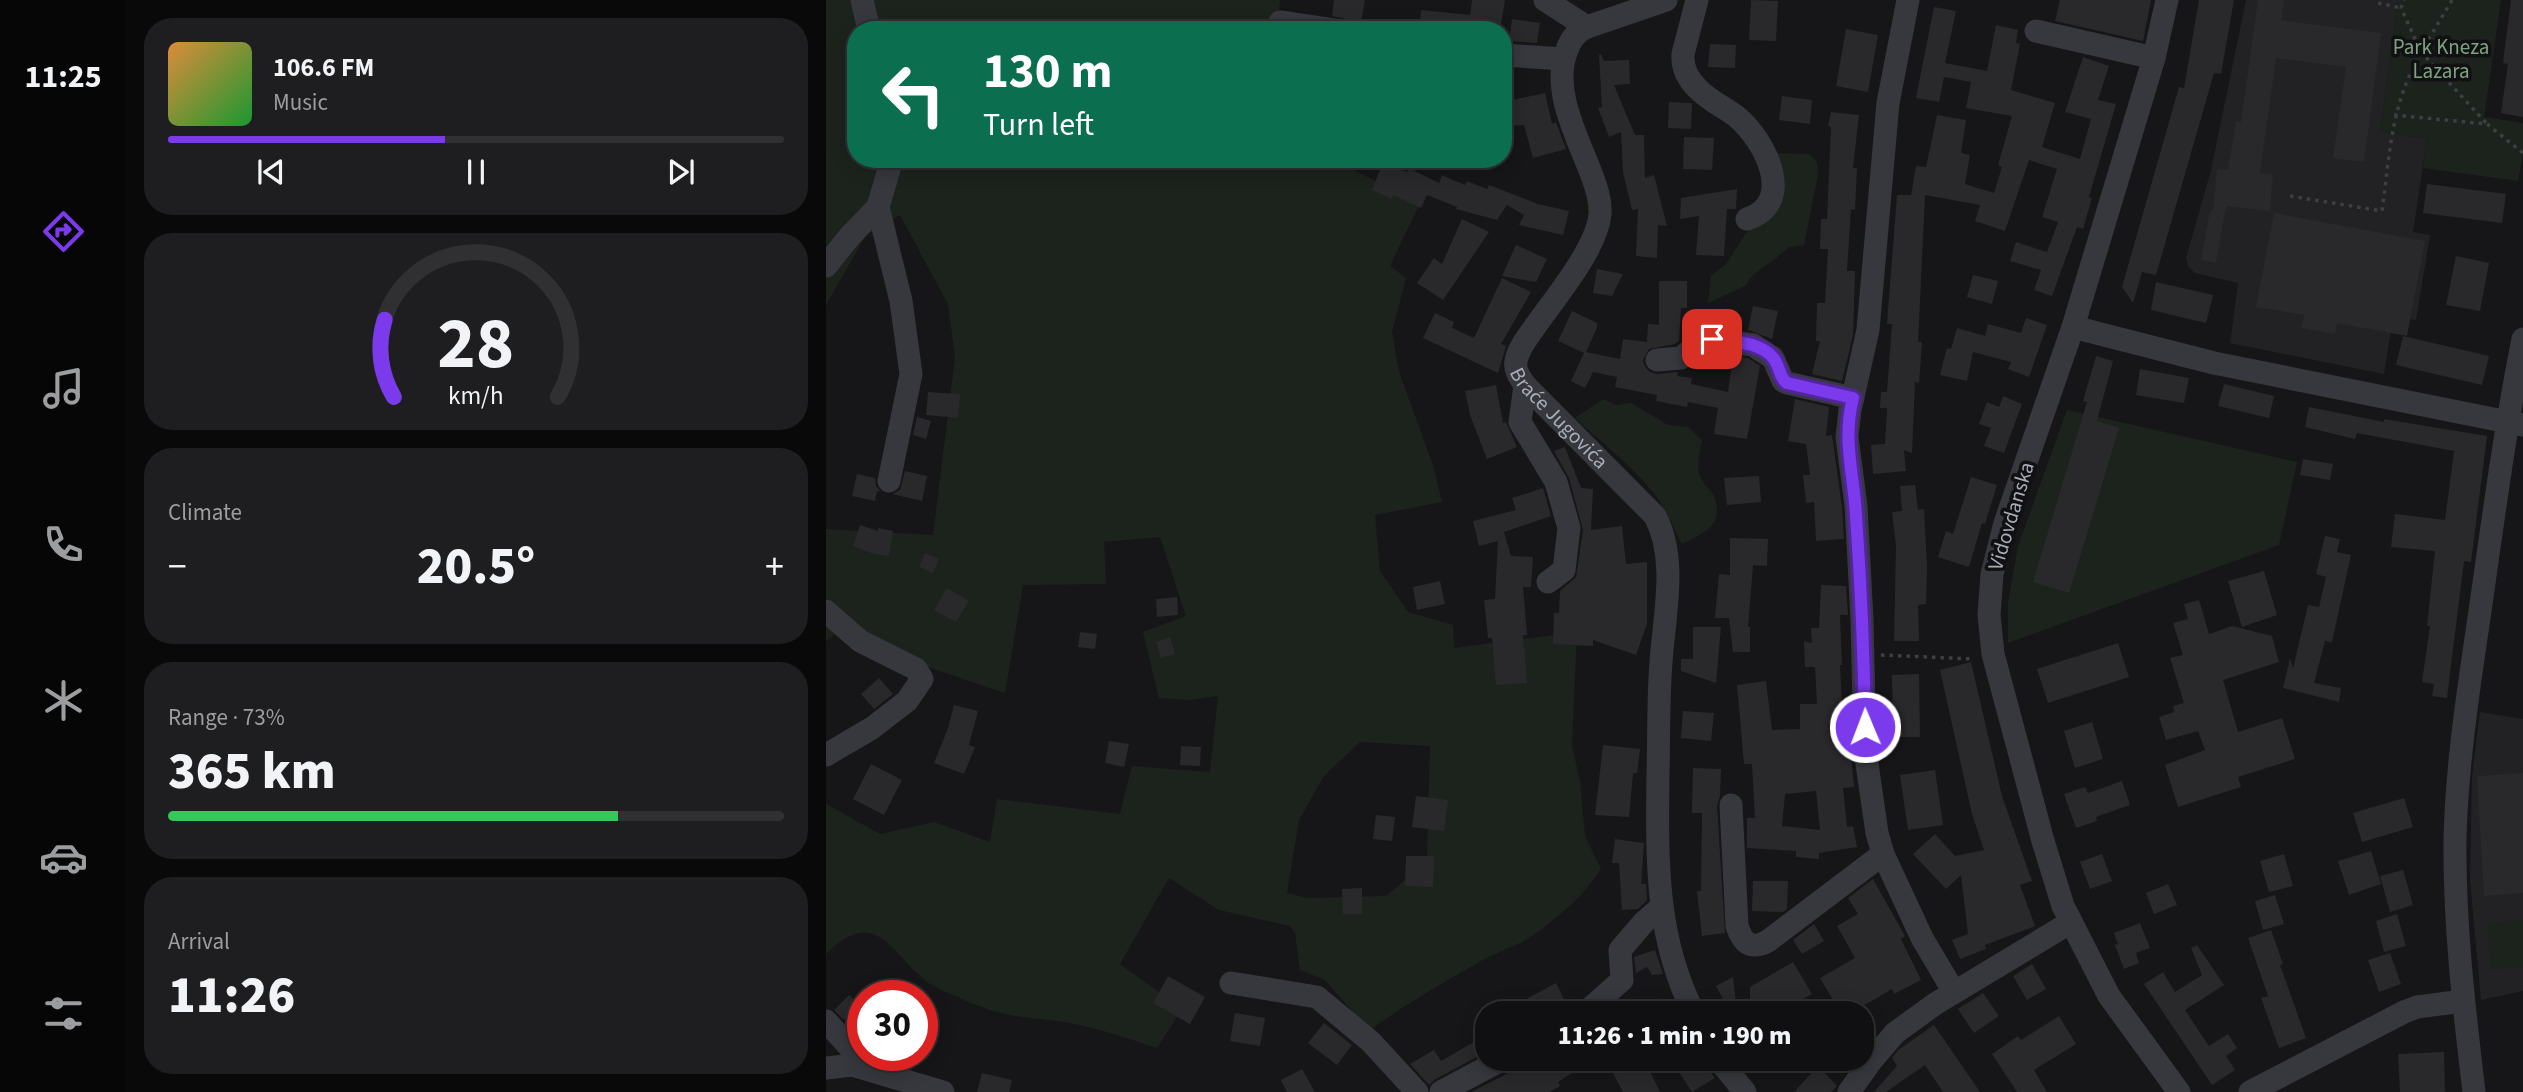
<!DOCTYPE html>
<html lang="en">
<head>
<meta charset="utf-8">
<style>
	body { margin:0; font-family:"Source Sans 3",sans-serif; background:#1e1e20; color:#f1f3f6; height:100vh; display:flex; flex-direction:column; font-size:26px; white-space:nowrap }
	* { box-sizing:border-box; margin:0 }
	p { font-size:23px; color:#9c9d9f }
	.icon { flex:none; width:38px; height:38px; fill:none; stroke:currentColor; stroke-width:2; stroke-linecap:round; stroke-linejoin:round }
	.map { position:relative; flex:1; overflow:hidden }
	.panel { display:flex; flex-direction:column; gap:18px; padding:18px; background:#09090a; width:700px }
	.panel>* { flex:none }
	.hud { position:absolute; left:21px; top:21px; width:665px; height:147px; border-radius:28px; box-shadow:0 4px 18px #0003,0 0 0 2px #303032; background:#0b6e4f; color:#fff; overflow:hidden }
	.speed { position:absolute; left:21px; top:980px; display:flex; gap:14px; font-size:35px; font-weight:700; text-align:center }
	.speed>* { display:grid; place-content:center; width:91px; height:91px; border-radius:50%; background:#101012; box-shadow:0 4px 18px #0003,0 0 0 2px #303032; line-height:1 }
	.speed .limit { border:10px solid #d22; background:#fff; color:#111 }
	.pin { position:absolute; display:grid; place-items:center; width:60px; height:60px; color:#fff; margin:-30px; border-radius:14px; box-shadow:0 4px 10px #0006 }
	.me { position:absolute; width:77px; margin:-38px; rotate:359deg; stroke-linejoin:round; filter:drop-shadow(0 0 5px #0008) }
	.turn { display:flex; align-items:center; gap:24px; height:147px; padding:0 21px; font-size:32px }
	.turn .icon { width:91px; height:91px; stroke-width:2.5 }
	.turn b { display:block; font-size:49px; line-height:60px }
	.big { font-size:52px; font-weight:800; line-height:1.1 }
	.panel .widget { flex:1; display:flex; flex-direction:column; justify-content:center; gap:10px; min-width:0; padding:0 24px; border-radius:28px; background:#1e1e20 }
	.panel .dial { align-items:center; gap:0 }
	.dial svg { height:182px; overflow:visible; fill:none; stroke:#303032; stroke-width:7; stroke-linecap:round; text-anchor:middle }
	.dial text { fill:#f1f3f6; stroke:none }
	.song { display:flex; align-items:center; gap:21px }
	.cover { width:84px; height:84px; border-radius:10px; background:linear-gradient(135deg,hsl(30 70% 55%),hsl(130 70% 35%)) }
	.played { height:7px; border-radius:4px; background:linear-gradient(90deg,#7c3aed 45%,#303032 45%) }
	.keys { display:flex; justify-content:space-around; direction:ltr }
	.heat { display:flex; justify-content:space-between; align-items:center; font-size:38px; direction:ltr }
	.charge { height:10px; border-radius:5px; background:linear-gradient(90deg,#34c759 73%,#303032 0) }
	.trip { position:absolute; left:649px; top:1001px; width:399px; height:70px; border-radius:28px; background:#101012; box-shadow:0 4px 18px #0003,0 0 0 2px #303032; font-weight:800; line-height:70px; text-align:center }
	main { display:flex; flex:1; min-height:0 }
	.tab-bar { display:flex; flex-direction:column; width:126px; justify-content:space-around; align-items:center; background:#060607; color:#9c9d9f }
	.tab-bar .icon { width:49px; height:49px }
	.tab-bar .on { color:#7c3aed }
	.tab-bar b { font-size:32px; color:#f1f3f6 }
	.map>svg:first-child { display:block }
	.built { fill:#222225 }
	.green { fill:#1c231d; fill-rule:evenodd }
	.building { fill:#29292c; fill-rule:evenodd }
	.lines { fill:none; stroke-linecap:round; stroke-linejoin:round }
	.path { stroke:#3d3f44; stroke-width:3.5; stroke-dasharray:3.5 5; stroke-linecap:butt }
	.minor { stroke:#37383d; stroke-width:23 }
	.route-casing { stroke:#51269a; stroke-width:18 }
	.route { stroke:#7c3aed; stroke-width:12 }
	.labels { text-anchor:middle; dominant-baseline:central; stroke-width:7; stroke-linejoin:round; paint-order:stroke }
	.park-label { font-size:21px; fill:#7fa381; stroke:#111113 }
	.street-label { font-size:21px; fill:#a8adb8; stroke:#111113 }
</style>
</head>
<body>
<main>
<nav class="tab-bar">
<b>11:25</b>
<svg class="icon on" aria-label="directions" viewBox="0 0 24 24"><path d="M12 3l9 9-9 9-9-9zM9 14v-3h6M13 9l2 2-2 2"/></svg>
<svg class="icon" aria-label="music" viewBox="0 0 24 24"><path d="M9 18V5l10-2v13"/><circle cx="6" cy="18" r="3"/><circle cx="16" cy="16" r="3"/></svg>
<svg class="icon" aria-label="phone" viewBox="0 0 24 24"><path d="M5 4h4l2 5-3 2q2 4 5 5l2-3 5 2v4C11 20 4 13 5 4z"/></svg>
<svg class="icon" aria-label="climate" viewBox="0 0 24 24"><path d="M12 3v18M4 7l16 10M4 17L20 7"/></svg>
<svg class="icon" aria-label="car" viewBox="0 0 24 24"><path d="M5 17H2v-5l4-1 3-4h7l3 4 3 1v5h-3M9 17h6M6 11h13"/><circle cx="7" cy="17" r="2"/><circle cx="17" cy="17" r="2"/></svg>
<svg class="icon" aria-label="filters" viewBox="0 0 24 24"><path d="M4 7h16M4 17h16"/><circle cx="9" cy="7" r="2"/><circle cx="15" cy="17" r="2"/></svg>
</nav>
<section class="panel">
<div class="widget">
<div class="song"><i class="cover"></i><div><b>106.6 FM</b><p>Music</p></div></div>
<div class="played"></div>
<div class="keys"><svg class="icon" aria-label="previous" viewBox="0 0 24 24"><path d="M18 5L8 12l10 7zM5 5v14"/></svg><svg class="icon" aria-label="pause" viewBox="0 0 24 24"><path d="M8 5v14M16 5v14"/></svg><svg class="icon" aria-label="next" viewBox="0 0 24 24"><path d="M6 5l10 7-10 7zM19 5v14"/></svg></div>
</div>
<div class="widget dial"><svg viewBox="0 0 100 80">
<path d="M14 69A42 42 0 1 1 86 69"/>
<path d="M14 69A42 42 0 0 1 10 35" stroke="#7c3aed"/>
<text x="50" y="56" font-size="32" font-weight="700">28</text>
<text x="50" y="72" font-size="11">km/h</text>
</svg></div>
<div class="widget"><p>Climate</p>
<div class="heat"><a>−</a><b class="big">20.5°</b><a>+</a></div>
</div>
<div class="widget"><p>Range · 73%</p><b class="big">365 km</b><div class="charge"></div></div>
<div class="widget"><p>Arrival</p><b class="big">11:26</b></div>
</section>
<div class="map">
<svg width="1697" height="1092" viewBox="0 0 1697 1092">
	<rect width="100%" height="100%" fill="#161618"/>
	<path class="built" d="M1420,0H1572L1554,132L1601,139L1587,232L1604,235L1590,320L1567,317L1558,374L1404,343L1412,283L1369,273L1362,266L1360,258L1385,170Z
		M1654,712L1697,719V991L1655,1000L1644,879L1646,776Z"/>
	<path class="green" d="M0,0H454L451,30H30V159H505L594,203L564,266L580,278L566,332L573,372L607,465L616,502L549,515L554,571L582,612L627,625L628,648L751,632L746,745L754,782L759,836L775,869C757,897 729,921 701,939C686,948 668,954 653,962C615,984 578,1005 543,1031L499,980L474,970L469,933L464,926L393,910L343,878L294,964L356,1009L331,1048C304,1039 277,1030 249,1024C225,1019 199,1019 175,1013C155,1008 134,998 115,990C68,969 57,897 0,954V804L54,834L108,822L164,842L171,799L294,814L306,766L384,772L392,696L363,700L333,698L317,632L360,616L334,537L278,542L280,584L197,585L179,693L93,664L17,627L0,641V529L107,535L129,358L122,304L74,215L40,235L0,305ZM534,742L604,746L601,861L560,896L482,898L461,893L473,820L498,776Z
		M1572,0H1675L1658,117L1697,123V153L1692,181L1597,168L1601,139L1554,132Z
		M952,153L983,154L991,162L992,174L978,245L964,247L926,276L919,286L882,303L885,276L900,264L923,229L957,187Z
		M777,399L790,405L805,403L842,425L862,427L876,440C874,453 869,466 875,478C878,485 885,490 888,496C900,525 876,534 856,544C847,526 839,507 826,491C804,464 775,442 749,418Z
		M1241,410L1471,462L1453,545L1182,643V603L1192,546Z
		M1697,920V967L1665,970L1661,923Z"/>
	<path class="building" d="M508,0H539L535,22L506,16Z
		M646,0H679L674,30H593L595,10L644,15Z
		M925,0L952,1L950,41L923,40Z
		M1234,0H1325L1317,41L1229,21Z
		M1373,0H1408L1395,74L1388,73L1330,275L1316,272L1307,303L1296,287L1353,87L1358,88Z
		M1432,0H1458L1455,20L1555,33L1538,162L1507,158L1520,67L1450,58L1434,173L1447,174L1444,211L1400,206L1390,263L1375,260L1384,211H1387L1391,169L1402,170L1410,121L1415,122Z
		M1685,0H1697V117L1675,113L1682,64L1677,63Z
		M1108,7L1130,11L1119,63L1161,71L1170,25L1192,30L1190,43L1194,44L1185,90L1229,103L1216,147L1254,159L1265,119L1239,112L1257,57L1283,66L1272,100L1290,104L1263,197L1266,198L1257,229L1251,227L1226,296L1208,290L1215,270L1184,261L1190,242L1221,252L1232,222L1216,217L1231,169L1203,160L1179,231L1149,221L1154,205L1099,195L1092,342H1096L1093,383L1089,382L1086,453L1078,450L1080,471L1047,474L1045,445L1059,444L1061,408H1054L1055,392H1061L1066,324H1061L1071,195H1085L1090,166L1100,167L1111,115L1140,120L1135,153L1144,155L1139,184L1168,193L1176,167L1172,165L1186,116L1140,108L1145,82L1118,77L1113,102L1090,98Z
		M686,19L714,23L711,43L683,41Z
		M1020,29L1052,35L1042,92L1010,86Z
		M884,44L910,45L909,68L882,67Z
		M775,54L778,61L803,60L804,84L788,85L809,135H818L819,178L828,175L841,226L832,225L831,258L810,256L812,209L806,210L797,172L795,132L783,137L772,108L776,107L773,55Z
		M719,93L726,124L730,122L740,149L707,158L698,125L677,126V102Z
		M956,96L986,100L984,124L953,120Z
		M843,102L866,103L865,129L842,128Z
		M1005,112L1033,115L1027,168H1031L1029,210L1025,209L1021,271H1029L1027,335L1016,381L986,374L994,341H990L991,303H999L1002,249H994L995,219H1001L1005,127L1002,126Z
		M858,137L888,138L886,170L857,169Z
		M557,162L581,172L583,168L613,183L616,175L639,185L641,181L661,189L663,185L712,204L743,211L737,235L693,225L698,215L681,205L671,220L630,209L631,207L601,195L595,208L567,195L566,199L546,190Z
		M1601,184L1680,194L1676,223L1597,213Z
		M911,189L910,209H901L898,256L870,255L873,216L854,219L855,198Z
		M1448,213L1599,241L1581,336L1511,323L1509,334L1475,328L1478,315L1430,307Z
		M636,219L663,232L617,300L591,283L608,258L616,264Z
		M690,245L721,259L710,282L676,276Z
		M1630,256L1663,263L1654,311L1620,305Z
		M771,269L797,274L786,296L767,293Z
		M1147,275L1172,281L1166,304L1141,297Z
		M676,278L705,292L675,344L680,346L672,373L597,338L609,313L628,322L626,328L648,338Z
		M833,281H861V308H855L853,341L849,344L823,349L817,360L819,367L824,372L831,374L852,372L851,376L866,378L865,384L902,392L907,356L922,358L934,366L921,439L888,434L892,408L862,402L861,407L830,401L831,395L789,387L791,377L767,372L759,388L745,381L758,353L732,341L746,311L771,323V328L760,352L794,359L797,339L821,342L822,324L833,325Z
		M1330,282L1387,295L1380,323L1325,310Z
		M927,306L952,311L946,339L922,330Z
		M1200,318L1221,325L1203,377L1182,369L1185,362L1147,352L1141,381L1114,375L1121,348L1125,349L1131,328L1159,336L1162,324L1195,333Z
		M1577,336L1663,356L1656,385L1570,365Z
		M1270,356L1287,361L1271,421L1293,428L1243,593L1207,582L1261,402L1257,401Z
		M1314,369L1363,378L1358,403L1310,395Z
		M1398,384L1448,396L1443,418L1392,406Z
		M670,385L677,423L680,422L691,447L661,459L644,415L639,391Z
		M102,392L134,394L132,418L100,415Z
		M1177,396L1196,404L1178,453L1158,446L1165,428L1153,424L1161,402L1173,407Z
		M969,399L1003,407L1000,436L1006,435L1016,507L1018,539L990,541L988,502L980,503L977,475H984L980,444L962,441Z
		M1483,407L1558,422V419L1661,436L1645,562L1638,561L1621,698L1606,696L1608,684L1596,682L1604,626H1601L1609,551L1565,547L1569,514L1619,520L1628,451L1531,433L1529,439L1479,427Z
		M91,417L105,421L100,439L87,435Z
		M739,447L755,488L767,489L765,530L796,526L800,564L821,562V624L810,655L767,640V646L727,644L728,613H733L734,591L750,577L757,530L743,478L728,451Z
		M1477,459L1507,464L1504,480L1474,475Z
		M79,471L101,476L96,501L66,494L74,490Z
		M31,474L49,478L50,486L55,492L51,491L49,501L26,496Z
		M933,476L935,502L901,505L898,478Z
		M1145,477L1171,485L1159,524L1156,523L1143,567L1112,557L1120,531L1127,534Z
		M1089,485L1092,510L1098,509L1101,566L1100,604L1092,605L1093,641H1068L1070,545L1066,512L1076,511L1074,486Z
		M717,488L725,516L678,532L685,556L707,557L705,587H697L701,635H697L701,683L670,685L666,638H662L658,600L669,599L672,541L653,546L647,521L690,510L686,498Z
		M34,525L52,531V528L67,531L63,556L48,554L27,546Z
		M1499,536L1514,539L1511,552L1525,555L1506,642L1499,641L1488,683L1515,688L1513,702L1457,688L1464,658L1467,668L1482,605L1493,607L1500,577L1490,574Z
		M904,538L942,539L941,566L927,565L922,627H924V652H907L903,618H889L893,574L904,575Z
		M99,553L113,559L107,573L93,567Z
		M1438,571L1451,615L1416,627L1402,581Z
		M614,581L619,604L591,610L587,587Z
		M995,585L1020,586L1022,615H1014L1016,665H1014L1016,704H1022V724H1020L1023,756H1025L1028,787L1017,788L1021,827L1027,826L1031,847L993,853V859L970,857V851L921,848V818H929L926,764H918L911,685L940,681L946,730L974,729V704H991L989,667H979L978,641L986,643L985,628H993ZM990,791L994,830L956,826L959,794Z
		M121,588L143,601L130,622L108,610Z
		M351,597L352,615L331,617L330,599Z
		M1373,600L1383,634L1406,626L1446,636L1453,662L1397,680L1412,732L1456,718L1469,759L1412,777L1415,787L1352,807L1339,765L1379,750L1372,731L1340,740L1333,717L1348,712L1347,706L1358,703L1344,658L1357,655L1347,623L1362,619L1358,604Z
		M867,627H895L890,683L855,671V659H867Z
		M254,632L271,634L269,649L252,647Z
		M344,637L349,654L335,658L330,642Z
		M1292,643L1303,677L1222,703L1211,669Z
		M1145,662L1176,796L1206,881L1194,885L1209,926L1159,945L1160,949L1134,959L1126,940L1142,934L1135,875L1120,889L1087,854L1109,834L1129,856L1158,850L1146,814L1114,670Z
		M1093,674L1094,737H1067L1066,675Z
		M53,678L67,694L48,709L35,694Z
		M128,705L152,711L143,745L149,747L138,774L108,763L122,728Z
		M857,711L888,713L885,741L855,738Z
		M1266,722L1277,759L1249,768L1238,731Z
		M283,741L303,744L298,767L279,763Z
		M777,745L814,749L811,773H807L803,817L769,815Z
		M355,746L375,747L374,766L354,765Z
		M45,764L76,780L58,815L27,799Z
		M867,768L895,769L894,796L891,806L899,933L876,936L871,891H875L876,813H866Z
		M1109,770L1117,825L1082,830L1074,775Z
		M1697,773V893L1658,896L1651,776Z
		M1296,781L1304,805L1270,817L1271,821L1250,828L1238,794L1259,787L1262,793Z
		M590,796L622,800L618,831L586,827Z
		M1578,798L1587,827L1536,842L1527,813Z
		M550,815L569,817L566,841L547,839Z
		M789,839L818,843L815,884H820L821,900L812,909L796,910L793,863H786Z
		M1545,851L1555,884L1523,895L1512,861Z
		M1276,854L1286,881L1264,889L1254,862Z
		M1458,854L1467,886L1443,892L1434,861Z
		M580,856H608L607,887L579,886Z
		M1577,870L1587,905L1564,912L1554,876Z
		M1047,879L1079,936L1075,939L1095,980L1068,994L1066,989L1025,1013L1020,1008L1014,1012L994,978L1029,958L1011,926L1032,914L1022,898Z
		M927,881H962L961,909L957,912L926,911Z
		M1342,884L1351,905L1328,914L1320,893Z
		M536,888V914H517L516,889Z
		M1449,895L1458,924L1437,930L1429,901Z
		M1571,914L1580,946L1558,952L1550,921Z
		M1314,923L1324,948L1310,953L1313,963L1298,969L1289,945L1292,944L1288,933Z
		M988,924L998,941L976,954L967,940Z
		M1445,930L1457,964L1454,965L1480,1038L1453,1048L1435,998L1442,996L1422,938Z
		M1371,945L1398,985L1359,1010L1383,1046L1402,1034L1411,1048L1400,1056L1409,1070L1386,1085L1318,984L1337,972L1349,992L1376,975L1365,948Z
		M829,950L837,974L826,975L821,967L810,973L808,957Z
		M1564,953L1575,984L1553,992L1542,960Z
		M967,962L986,994L952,1013H924V987Z
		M1206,964L1220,989L1201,1000L1187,976Z
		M342,976L379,997L364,1024L327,1003Z
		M907,977L911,1013H905L890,986Z
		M730,983L745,1013H678L703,1000L702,998Z
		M1157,993L1173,1016L1148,1033L1132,1009Z
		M23,995L37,1009V1033L21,1016L18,1020L8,1010Z
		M837,998L847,1013H812Z
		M409,1013L439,1018L434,1046L404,1041Z
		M1233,1016L1250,1044L1208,1070L1221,1092H1191L1166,1054L1192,1036L1195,1040Z
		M498,1023L526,1045L511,1065L482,1043Z
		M1108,1025L1154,1092H1117L1099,1065L1060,1092H1048L1071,1066L1066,1058L1072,1050Z
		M662,1034V1051L608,1080L603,1085L584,1064L608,1050L615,1061Z
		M1618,1052L1619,1092H1574L1572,1054Z
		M710,1059H768L732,1082L734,1086L724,1092H645Z
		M796,1059H818L834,1092H797L783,1066Z
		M862,1059H878L881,1067L889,1078L866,1092L849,1066Z
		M992,1066L1011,1086L1005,1092H968Z
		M476,1069L489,1092H461L455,1080Z
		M156,1073L186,1080L183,1092H151Z"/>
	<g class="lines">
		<path class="path" d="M1626,0L1595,52L1661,124
			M1552,3L1575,8
			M1568,115L1661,124L1697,153
			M1464,196L1556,211C1564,152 1565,105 1595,52L1575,8L1578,0
			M1055,655L1148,659"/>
		<g class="minor">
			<path d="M36,0L43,30"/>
			<path d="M719,0L761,27"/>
			<path id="s1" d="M840,0L761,27C750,33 745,38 741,50C725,89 751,136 765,173C770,186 775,200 774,214C771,249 728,299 708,328C701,338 692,349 690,361C688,370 694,378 699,385L829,516C852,559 838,616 835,662C832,700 833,737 832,774C831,857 829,938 868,1013"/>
			<path d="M871,0L857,54C856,67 862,79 871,88C882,100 898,107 911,117C939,140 971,203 921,219"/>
			<path d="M1082,0L1062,103L1042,330L1024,410L1021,437L1030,506L1036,619L1039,750L1051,833L1057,854L1096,938L1128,992"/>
			<path d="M1341,0L1328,58L1247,327L1179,523L1166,574L1163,615L1167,654L1217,841L1237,906L1283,996L1353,1092"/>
			<path d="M454,22L508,30"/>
			<path d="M1210,31L1328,58"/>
			<path d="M677,55L737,59"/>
			<path d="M52,207L75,301L85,374L63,481"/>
			<path d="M0,266L24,236L52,207L66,159"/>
			<path d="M1247,327L1388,363L1697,425"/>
			<path d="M831,360L855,358L876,340L885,339L927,345L947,358L957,381L961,383L1027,398"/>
			<path d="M699,385L694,422L730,482L743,528L738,570L722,582"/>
			<path d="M0,611L34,641L90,669L96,679L81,701L46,728L0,755"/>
			<path d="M905,805L911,926C917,944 925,950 942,941L1057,854"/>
			<path d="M405,983L491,997L545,1042L591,1092"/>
			<path d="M759,1013L796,980L794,950L818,922L835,907"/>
			<path d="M0,1021L29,1053L26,1065"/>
			<path d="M892,1059L919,1092"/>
			<path d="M0,1068L26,1065L117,1092"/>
			<path d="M615,1092L677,1059"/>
			<path d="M1023,1092L1045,1061L1069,1033L1109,1004L1245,922"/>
			<path d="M1424,1092L1578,1012L1591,1007L1637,1001"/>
			<path d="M1648,1092C1638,1008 1628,923 1629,838C1631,762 1643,686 1654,611C1667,520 1679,429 1697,339"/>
		</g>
	</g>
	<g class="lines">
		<g class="route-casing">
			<path id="route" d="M886,339C906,342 935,341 948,359C954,367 953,377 961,383L1027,398C1016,441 1028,474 1030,516C1035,586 1038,656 1039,727"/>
		</g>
		<use href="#route" class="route"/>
	</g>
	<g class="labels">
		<g class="park-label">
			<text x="1615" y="47">Park Kneza<tspan x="1615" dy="24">Lazara</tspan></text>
		</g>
		<g class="street-label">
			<text stroke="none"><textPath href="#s1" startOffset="530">Braće Jugovića</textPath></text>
			<text transform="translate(1185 516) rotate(-73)">Vidovdanska</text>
		</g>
	</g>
</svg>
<div class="speed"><div class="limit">30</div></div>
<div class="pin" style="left:886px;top:339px;background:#d93025"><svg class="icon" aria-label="arrive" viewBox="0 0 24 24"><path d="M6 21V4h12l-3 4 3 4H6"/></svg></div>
<svg class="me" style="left:1039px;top:727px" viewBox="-20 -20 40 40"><circle r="17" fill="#7c3aed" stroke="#fff" stroke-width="3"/><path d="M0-11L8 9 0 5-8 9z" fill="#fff"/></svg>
<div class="trip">11:26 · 1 min · 190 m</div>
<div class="hud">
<div class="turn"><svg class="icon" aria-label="left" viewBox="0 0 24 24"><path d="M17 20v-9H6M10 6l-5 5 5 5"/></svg><div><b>130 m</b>Turn left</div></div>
</div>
</div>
</main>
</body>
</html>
